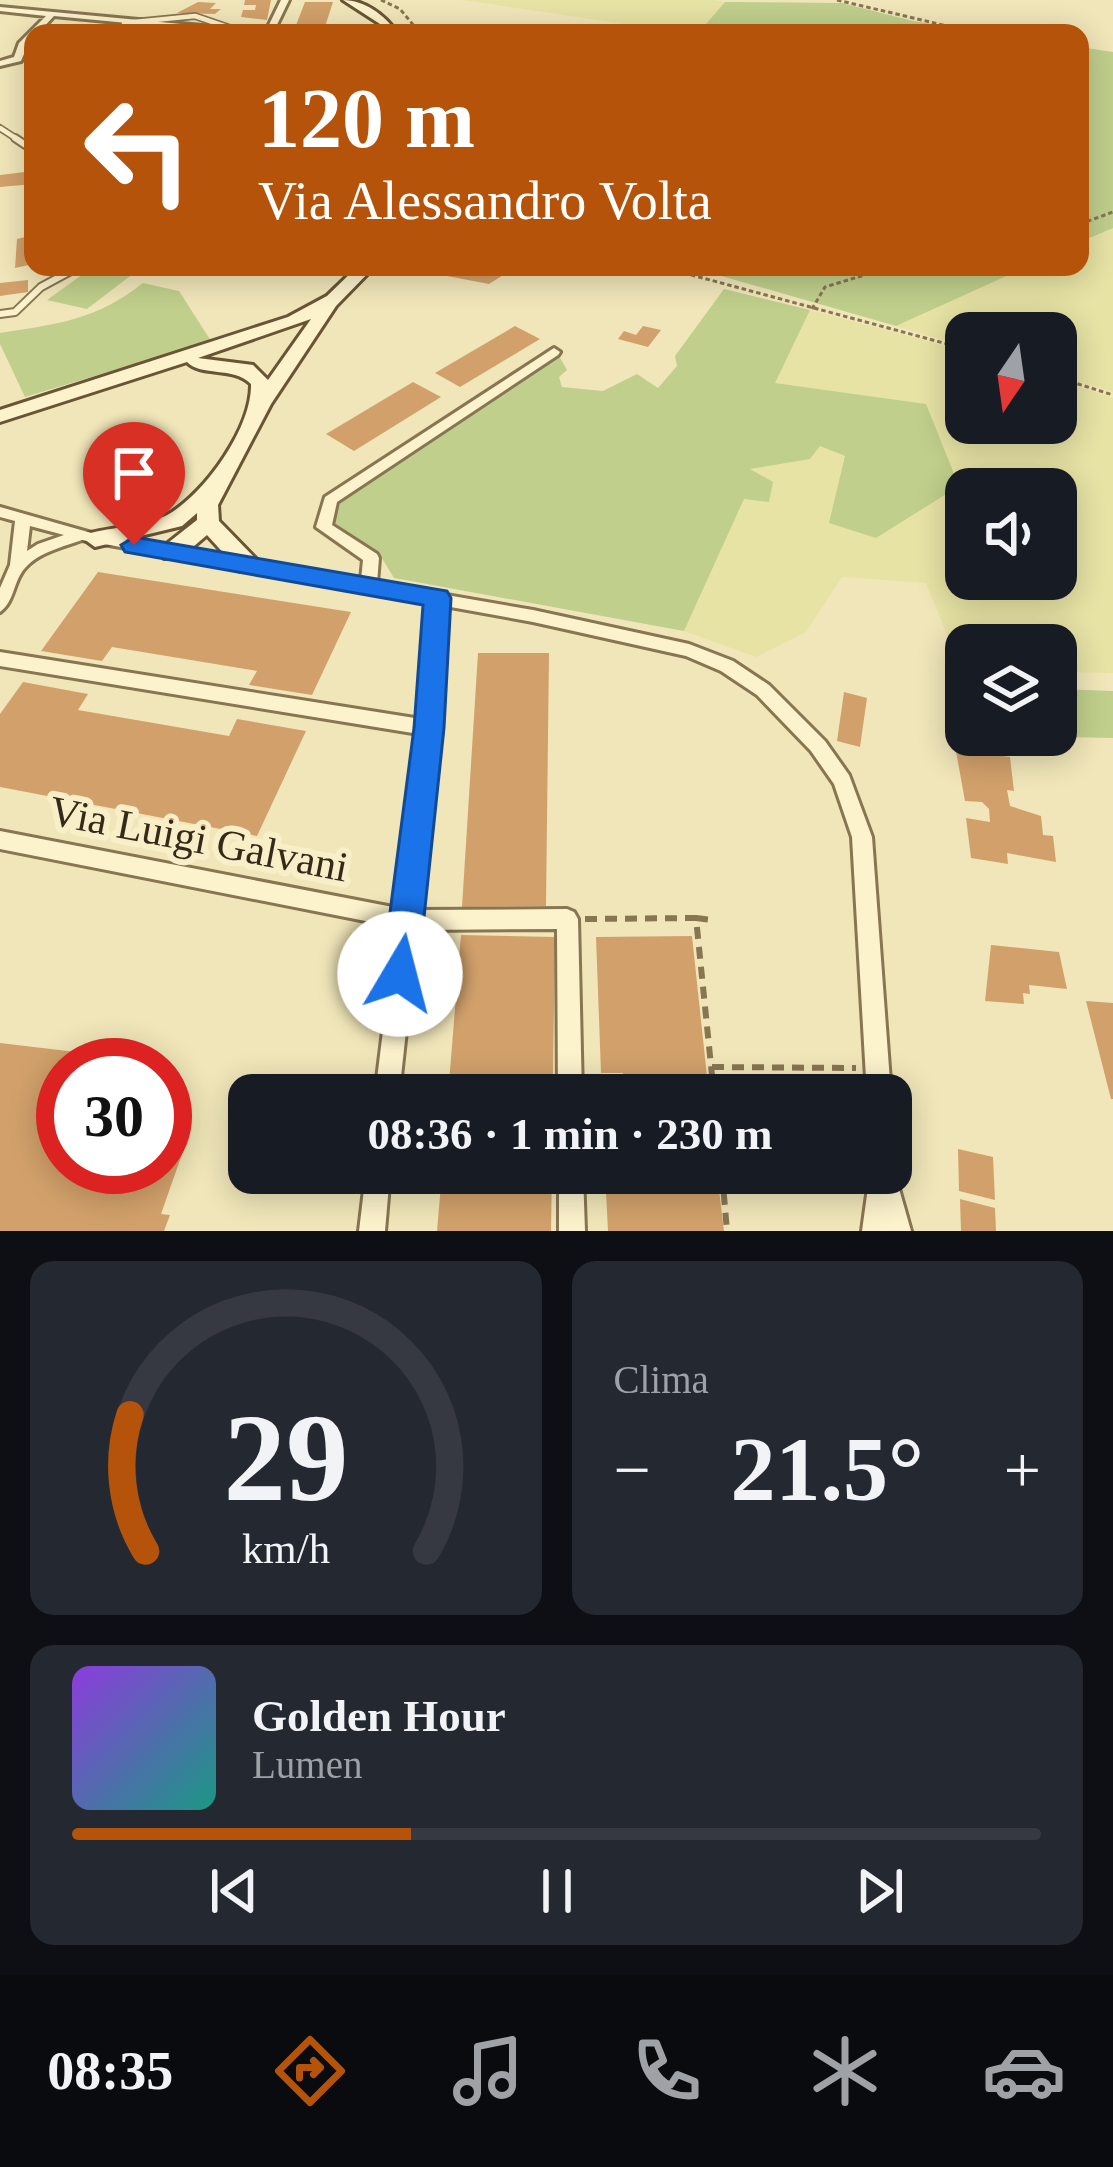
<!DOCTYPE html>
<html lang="it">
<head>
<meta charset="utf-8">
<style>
	body { margin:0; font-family:Georgia,serif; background:#242831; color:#f1f3f6; height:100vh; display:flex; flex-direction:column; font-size:45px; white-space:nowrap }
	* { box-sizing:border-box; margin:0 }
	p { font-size:39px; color:#9ea1a6 }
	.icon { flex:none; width:66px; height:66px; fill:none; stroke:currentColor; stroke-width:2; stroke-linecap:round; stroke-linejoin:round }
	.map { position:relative; height:1231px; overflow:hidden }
	.panel { display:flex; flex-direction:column; gap:30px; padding:30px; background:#0d0f14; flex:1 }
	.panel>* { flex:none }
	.top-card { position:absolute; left:24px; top:24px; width:1065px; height:252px; border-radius:24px; box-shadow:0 6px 30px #0003; background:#b45309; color:#fff; overflow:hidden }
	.needle { width:78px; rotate:193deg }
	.buttons { position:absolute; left:945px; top:312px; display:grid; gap:24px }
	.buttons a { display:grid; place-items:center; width:132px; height:132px; border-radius:24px; background:#171b24; box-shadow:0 6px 30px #0003; font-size:60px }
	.speed { position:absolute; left:36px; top:1038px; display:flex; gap:24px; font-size:60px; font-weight:700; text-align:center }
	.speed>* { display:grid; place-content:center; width:156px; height:156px; border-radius:50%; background:#171b24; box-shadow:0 6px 30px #0003; line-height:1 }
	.speed .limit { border:18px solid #d22; background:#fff; color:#111 }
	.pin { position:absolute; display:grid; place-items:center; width:102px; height:102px; color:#fff; margin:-123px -51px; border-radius:50% 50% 50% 0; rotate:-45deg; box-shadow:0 0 12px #0007 }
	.pin .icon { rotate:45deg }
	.me { position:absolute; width:132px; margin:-66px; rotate:8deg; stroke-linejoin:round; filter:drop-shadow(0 0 9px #0008) }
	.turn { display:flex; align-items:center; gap:42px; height:252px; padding:0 36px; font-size:54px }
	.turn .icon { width:156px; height:156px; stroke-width:2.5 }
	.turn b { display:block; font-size:84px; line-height:102px }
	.big { font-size:90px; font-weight:700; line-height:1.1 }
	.panel .widget { flex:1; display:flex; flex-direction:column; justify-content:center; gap:18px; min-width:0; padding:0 42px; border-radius:24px; background:#242831 }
	.panel .dial { align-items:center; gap:0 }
	.dial svg { height:312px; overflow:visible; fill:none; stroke:#363941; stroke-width:7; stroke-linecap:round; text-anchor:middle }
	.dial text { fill:#f1f3f6; stroke:none }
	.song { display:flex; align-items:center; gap:36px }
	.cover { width:144px; height:144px; border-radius:18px; background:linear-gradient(135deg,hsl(270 70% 55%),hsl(170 70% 35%)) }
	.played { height:12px; border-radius:6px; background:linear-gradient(90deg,#b45309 35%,#363941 35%) }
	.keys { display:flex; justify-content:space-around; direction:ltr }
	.heat { display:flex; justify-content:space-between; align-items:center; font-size:66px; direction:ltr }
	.panel .tiles { flex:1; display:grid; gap:30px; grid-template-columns:1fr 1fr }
	.widget:last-child { grid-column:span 2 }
	.trip { position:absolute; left:228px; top:1074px; width:684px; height:120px; border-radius:24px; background:#171b24; box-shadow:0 6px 30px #0003; font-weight:700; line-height:120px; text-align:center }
	.menu { display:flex; height:192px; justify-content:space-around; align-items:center; background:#090b0e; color:#9ea1a6 }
	.menu .icon { width:84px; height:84px }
	.menu .selected { color:#b45309 }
	.menu b { font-size:54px; color:#f1f3f6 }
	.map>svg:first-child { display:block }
	.farmland { fill:#e7e3a5; fill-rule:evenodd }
	.green { fill:#c0cf8c }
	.building { fill:#d2a16b }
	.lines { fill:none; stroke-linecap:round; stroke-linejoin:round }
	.lane-far1-casing { stroke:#887552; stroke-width:8 }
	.lane-casing { stroke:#887552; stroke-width:10 }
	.street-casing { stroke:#887552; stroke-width:6 }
	.secondary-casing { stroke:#695536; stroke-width:6 }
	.path-far1 { stroke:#887552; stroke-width:3; stroke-dasharray:4.5 3; stroke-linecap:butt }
	.path { stroke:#887552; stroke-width:6; stroke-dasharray:12 8; stroke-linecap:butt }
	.lane-far1 { stroke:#fcf2cc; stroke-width:4.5 }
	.lane { stroke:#fcf2cc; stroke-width:6 }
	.street { fill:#fcf2cc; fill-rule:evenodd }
	.secondary { fill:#fcf2cc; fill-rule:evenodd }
	.route { fill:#1a73e8; stroke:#114b97; stroke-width:3 }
	.labels { text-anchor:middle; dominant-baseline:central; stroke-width:12; stroke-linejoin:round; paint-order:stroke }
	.near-street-label { font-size:42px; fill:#352a19; stroke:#f8efc9 }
</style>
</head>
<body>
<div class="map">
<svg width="1113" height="1231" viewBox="0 0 1113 1231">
	<rect width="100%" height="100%" fill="#f1e6b9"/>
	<path class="farmland" d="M462,0H714L725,2L698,33H685Z
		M1113,227V392L1056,375V333H966V347L896,326L1025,267H1080V242Z
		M810,310L966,351V423H1056V379L1113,398V673L1056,672V645H966V671L961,670L926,583L842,577L806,632L756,657L684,631L744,499L768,502L747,469L810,459L820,445L845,457L926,404L774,383ZM966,489H1056V579H966Z"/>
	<path class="green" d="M725,2L842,3L913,21L990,33H698Z
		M1080,47L1113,52V228L1080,242Z
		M93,267L134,273L87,309L47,300Z
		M690,267H1026L896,326Z
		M143,283L179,291L211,341L25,397L0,344V333C58,324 96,320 143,283Z
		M724,289L810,310L775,383L926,404L959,486L876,538L829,523L845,456L820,446L810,459L750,469L773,482L769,502L744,499L684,631L394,578L380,555L334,529V508L344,496L559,356L567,370L559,377L562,387L603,391L637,374L658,388L677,366L675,356Z
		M1056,689L1113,691V738L1066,737L1056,710Z"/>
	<path class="building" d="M245,0H271L267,20L241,17L243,10H255L256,5H244Z
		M198,2L216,3L210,9H221L215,14L177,13Z
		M305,2H333L323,33H293Z
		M33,171V184L0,187V175Z
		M33,235V264L15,268L17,239Z
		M449,267H516L489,284L447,276L456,270Z
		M28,280V292L0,296V283Z
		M515,326L540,339L460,387L435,373Z
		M643,326L661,330L648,347L618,339L624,331L636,335Z
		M413,382L441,397L354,451L326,434Z
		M98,572L351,612L312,695L249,685L257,671L112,647L102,661L41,651Z
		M478,653H549L546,906L462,907Z
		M23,682L88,694L78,710L229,736L237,719L306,731L257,836L0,787V714Z
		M844,692L867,698L860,747L837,741Z
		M958,704L966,705V735L1000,737L1003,756L1010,757L1014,791L1007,790L1010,806L1041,816L1043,835L1053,836L1056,862L1007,853L1008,864L971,858L966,818L990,822L989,809L982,802L965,801L950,718L960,719Z
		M461,935L555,937L553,1074H533L532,1095H448Z
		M692,936L709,1095H624L623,1073H601L596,937Z
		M991,945L1059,952L1067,989L1029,985L1030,994L1023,993L1024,1004L985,1001Z
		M1086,1001L1113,1003V1099H1111Z
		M0,1043L110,1056L107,1065H63V1167H165V1137L187,1140L161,1214L170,1215L164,1231H0Z
		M958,1149L993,1157L995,1200L959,1191Z
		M442,1173H552L551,1231H437Z
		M605,1173H717L724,1231H608Z
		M960,1199L995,1208L996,1231H961Z"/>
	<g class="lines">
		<g class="lane-far1-casing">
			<path id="lane-far1" d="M124,23L195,16L233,29
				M0,128L20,141"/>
		</g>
		<g class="lane-casing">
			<path id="lane" d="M15,138L33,150
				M0,314L15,312L41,287L78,267"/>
		</g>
		<g class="street-casing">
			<path id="street" d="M281,0H289L273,33H265Z
				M0,7L257,31L261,33H232L54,16L38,33H33L21,61L0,66V61L14,57L19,43L46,16L0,11Z
				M554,348L560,352L558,355L337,502L332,525L377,554L379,558L377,583L533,610L689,644L733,661L769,685L825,741L849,775L872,837L891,1095H867L852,837L834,784L811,751L757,695L721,671L686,656L533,622L445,606L438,728L419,910L567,909L574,912L578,919L582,1095H558L557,929L417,930L399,1095H375L396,927L0,849V831L398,908L419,734L0,666V652L421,719L429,603L82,540C63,547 39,552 25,568C13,581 15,601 0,612V588L10,565L15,521L0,517V507L95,534L361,580L363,560L316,527L325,497ZM30,526L64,535L38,544L27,551Z
				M892,1164L911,1231H862L870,1173H891Z
				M366,1173H390L385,1231H359Z
				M559,1173H583L585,1231H559Z"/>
		</g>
		<g class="secondary-casing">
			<path id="secondary" d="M343,0C364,0 385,15 397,33H385L380,24Z
				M357,267H374L336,306L271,404L218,505L219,521L256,559L259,565L256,571H240L207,535L180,558H164L161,552L164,546L197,520V513L182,526L95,547L84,539L87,534C112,527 147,526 169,514C206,492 252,427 251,384C233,366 201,377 187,362L0,422V410L288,317L327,296ZM311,319L268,380L253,365L198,358Z"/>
		</g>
		<path class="path-far1" d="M381,0L400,9L420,33
			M837,0L977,33
			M1080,224L1113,212
			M662,267L966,349
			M812,309L825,287L891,267
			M1056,377L1113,395"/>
		<path class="path" d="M696,918L712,920
			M585,919L696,918L714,1095
			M712,1067L856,1068
			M722,1173L727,1231"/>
		<use href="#lane-far1" class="lane-far1"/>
		<use href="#lane" class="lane"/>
		<use href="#street" class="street"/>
		<use href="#secondary" class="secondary"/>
	</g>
	<path class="route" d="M134,537L447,591L451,598L444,728L418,974L413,987L400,992L387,987L382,974L414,728L423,605L125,552L121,545Z"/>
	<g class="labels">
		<g class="near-street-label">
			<text transform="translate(199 839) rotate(11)">Via Luigi Galvani</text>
		</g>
	</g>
</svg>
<div class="buttons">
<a><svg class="needle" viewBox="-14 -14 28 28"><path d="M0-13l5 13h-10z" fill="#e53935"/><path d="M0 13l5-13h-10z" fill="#9ea1a6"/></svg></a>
<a><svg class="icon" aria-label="sound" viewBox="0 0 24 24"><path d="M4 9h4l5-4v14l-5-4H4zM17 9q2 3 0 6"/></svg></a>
<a><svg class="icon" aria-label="layers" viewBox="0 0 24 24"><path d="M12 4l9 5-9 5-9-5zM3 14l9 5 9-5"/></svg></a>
</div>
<div class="speed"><div class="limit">30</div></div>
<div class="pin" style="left:134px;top:545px;background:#d93025"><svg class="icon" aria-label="arrive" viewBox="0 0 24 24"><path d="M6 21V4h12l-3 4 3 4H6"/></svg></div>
<svg class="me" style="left:400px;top:974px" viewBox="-20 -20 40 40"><circle r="19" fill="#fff"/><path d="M0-13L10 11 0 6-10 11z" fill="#1a73e8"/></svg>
<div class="trip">08:36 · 1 min · 230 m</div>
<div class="top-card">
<div class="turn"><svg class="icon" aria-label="left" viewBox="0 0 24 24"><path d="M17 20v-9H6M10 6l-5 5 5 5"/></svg><div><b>120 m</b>Via Alessandro Volta</div></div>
</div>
</div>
<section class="panel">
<div class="tiles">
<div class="widget dial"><svg viewBox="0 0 100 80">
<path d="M14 69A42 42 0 1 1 86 69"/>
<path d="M14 69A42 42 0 0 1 10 34" stroke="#b45309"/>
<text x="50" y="56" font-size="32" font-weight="700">29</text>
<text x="50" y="72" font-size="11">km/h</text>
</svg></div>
<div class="widget"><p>Clima</p>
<div class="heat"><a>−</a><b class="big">21.5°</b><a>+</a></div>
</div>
<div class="widget">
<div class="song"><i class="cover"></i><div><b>Golden Hour</b><p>Lumen</p></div></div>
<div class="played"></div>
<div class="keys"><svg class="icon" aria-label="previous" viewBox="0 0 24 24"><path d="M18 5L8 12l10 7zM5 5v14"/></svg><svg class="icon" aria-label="pause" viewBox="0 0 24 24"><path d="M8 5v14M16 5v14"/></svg><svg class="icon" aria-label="next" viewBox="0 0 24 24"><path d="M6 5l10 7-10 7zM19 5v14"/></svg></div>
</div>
</div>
</section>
<nav class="menu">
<b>08:35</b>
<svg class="icon selected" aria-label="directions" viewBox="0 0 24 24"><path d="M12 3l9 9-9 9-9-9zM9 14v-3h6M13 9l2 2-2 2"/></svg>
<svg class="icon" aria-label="music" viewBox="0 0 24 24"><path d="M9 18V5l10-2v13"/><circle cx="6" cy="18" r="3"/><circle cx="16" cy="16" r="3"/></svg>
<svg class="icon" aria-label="phone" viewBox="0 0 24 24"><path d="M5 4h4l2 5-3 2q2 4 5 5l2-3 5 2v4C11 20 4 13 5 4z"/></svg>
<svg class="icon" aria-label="climate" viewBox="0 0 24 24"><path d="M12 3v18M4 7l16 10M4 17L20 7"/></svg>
<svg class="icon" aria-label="car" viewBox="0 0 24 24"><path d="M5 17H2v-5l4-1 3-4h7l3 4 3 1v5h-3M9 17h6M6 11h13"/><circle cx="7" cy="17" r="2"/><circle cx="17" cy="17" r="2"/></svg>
</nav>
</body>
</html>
